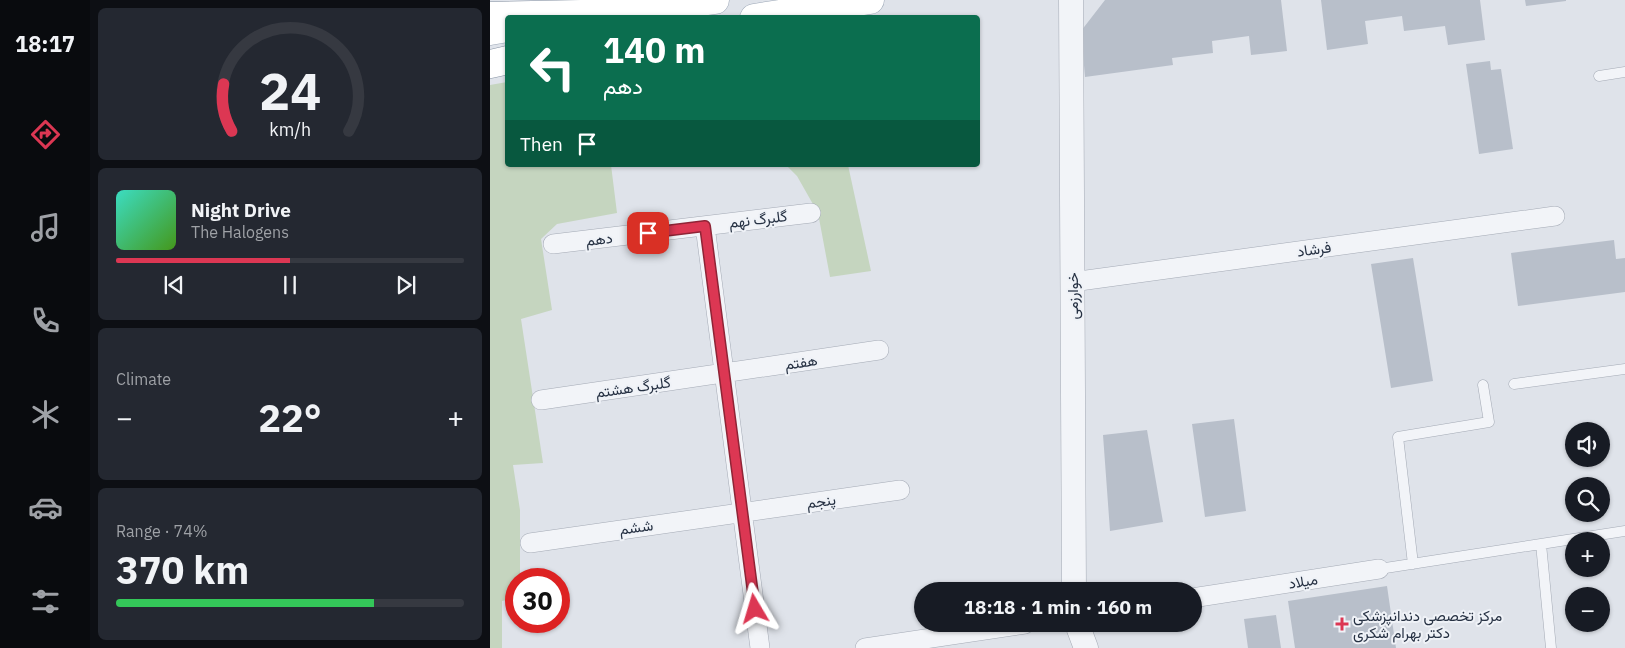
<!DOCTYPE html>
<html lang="en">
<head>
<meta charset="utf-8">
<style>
	body { margin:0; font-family:"IBM Plex Sans",Vazirmatn,sans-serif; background:#242831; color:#f1f3f6; height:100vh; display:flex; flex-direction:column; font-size:19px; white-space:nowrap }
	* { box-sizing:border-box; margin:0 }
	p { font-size:16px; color:#9ea1a6 }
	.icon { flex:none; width:28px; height:28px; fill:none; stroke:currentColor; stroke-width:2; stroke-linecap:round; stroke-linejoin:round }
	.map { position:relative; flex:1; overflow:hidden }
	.drawer { display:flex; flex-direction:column; gap:8px; padding:8px; background:#0d0f14; width:400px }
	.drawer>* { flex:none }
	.banner { position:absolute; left:15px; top:15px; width:475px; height:152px; border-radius:5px; box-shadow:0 1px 4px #0004; background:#0b6e4f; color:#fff; overflow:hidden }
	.fabs { position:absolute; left:1075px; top:422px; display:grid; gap:10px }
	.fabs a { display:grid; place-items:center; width:45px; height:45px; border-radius:50%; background:#171b24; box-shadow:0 1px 4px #0004; font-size:25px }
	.speed { position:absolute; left:15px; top:568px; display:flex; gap:10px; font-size:25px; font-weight:700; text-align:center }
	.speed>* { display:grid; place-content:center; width:65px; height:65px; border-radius:50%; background:#171b24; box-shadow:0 1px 4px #0004; line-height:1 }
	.speed .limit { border:8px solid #d22; background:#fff; color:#111 }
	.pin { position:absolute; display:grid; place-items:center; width:42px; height:42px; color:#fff; margin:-21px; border-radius:10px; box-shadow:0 2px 8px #0006 }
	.me { position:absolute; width:55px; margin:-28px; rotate:353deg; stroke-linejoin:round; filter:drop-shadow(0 0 4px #0008) }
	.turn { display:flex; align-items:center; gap:18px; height:105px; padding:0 15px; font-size:22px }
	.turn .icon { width:65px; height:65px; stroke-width:2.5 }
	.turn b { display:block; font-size:35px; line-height:42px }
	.then { display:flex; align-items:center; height:48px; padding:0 15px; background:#0003; gap:10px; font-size:19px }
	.big { font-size:38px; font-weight:700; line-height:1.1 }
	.drawer .widget { flex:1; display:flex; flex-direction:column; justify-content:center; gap:8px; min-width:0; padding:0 18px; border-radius:8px; background:#242831 }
	.drawer .dial { align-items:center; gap:0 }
	.dial svg { height:130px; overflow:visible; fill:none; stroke:#363941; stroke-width:7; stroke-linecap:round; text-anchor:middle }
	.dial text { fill:#f1f3f6; stroke:none }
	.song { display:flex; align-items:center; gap:15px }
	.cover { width:60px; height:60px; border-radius:8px; background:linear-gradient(135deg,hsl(170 70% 55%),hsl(100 70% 35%)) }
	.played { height:5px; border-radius:2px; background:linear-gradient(90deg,#dc3753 50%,#363941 50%) }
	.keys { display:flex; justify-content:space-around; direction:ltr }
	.heat { display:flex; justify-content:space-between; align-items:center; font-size:28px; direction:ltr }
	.charge { height:8px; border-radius:4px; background:linear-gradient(90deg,#34c759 74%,#363941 0) }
	.trip { position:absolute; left:424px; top:582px; width:288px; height:50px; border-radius:25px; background:#171b24; box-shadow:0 1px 4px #0004; font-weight:700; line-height:50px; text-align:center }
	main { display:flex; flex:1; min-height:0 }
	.dock { display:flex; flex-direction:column; width:90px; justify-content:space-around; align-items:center; background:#090b0e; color:#9ea1a6 }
	.dock .icon { width:35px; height:35px }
	.dock .current { color:#dc3753 }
	.dock b { font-size:22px; color:#f1f3f6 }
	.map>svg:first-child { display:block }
	.green { fill:#c5d5bf }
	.building { fill:#b8bfca }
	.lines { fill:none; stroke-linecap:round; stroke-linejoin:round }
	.service-casing { stroke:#a4aab5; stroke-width:11 }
	.minor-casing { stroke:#a4aab5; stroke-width:20 }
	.tertiary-casing { stroke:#a4aab5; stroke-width:25 }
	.primary-casing { stroke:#9da8b7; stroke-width:29 }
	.trunk-casing { stroke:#8591a2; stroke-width:29 }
	.service { stroke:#f2f4f8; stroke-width:10 }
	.minor { stroke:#f2f4f8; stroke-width:19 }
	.tertiary { stroke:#f2f4f8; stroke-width:24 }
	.primary { stroke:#fff; stroke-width:28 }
	.trunk { stroke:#fff; stroke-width:28 }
	.route-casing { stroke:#8f2436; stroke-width:12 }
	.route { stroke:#dc3753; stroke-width:9 }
	.poi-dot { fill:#dc3753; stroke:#eff2f7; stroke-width:2 }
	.labels { text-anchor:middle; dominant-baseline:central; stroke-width:4; stroke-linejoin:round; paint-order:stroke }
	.street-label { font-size:15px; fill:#263143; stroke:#eff2f7 }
	.poi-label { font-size:15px; fill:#263143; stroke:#eff2f7; text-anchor:start }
</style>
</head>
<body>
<main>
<nav class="dock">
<b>18:17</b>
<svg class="icon current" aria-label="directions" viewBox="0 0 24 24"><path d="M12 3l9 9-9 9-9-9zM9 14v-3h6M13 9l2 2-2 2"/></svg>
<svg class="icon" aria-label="music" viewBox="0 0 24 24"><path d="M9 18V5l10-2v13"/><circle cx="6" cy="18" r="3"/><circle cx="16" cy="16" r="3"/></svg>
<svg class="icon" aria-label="phone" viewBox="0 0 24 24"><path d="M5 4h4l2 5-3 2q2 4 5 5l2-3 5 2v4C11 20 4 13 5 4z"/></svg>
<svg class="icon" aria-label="climate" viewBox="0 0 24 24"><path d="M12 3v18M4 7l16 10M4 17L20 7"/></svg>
<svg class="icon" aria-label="car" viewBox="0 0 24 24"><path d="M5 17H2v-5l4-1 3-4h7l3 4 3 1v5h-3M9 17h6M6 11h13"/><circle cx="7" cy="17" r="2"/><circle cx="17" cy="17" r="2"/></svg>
<svg class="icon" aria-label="filters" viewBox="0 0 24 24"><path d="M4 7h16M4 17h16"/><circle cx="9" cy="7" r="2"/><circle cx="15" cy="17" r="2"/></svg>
</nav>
<section class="drawer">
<div class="widget dial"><svg viewBox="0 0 100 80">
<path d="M14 69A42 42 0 1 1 86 69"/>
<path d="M14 69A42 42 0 0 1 9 40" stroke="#dc3753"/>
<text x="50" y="56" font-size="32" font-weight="700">24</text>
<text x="50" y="72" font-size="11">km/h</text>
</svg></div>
<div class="widget">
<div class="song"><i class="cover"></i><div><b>Night Drive</b><p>The Halogens</p></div></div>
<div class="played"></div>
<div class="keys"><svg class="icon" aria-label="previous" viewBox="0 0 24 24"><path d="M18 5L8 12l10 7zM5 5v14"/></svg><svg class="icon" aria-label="pause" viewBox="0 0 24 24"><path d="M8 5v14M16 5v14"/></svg><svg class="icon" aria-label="next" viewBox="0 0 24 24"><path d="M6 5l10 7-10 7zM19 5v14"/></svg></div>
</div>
<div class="widget"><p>Climate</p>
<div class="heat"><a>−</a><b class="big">22°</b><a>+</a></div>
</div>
<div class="widget"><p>Range · 74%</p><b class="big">370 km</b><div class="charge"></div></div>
</section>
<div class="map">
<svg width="1135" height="648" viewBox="0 0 1135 648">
	<rect width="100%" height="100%" fill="#dfe3ea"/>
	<path class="green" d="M17,82L18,165H121L127,213L67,224L51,239L62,310L31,319L53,463L23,465L30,510V579H26V598L12,601V648H0V85Z
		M296,165H358L381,271L340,277L328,213L307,176Z"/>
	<path class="building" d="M615,0H791L797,51L761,55L759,36L722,41L723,53L682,58L683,65L595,77L591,31Z
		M831,0H990L995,40L958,45L955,26L914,31L912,16L875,21L878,44L837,50Z
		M1035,0H1076V1L1036,6Z
		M1000,61L1001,70L1011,69L1023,149L989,154L976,64Z
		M1124,240L1126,259L1135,258V292L1028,306L1021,253Z
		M923,258L943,381L901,388L881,264Z
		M744,419L756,511L715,517L702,424Z
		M657,430L673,522L620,531L613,435Z
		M897,586L906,648H805L798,601Z
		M786,615L791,648H758L754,619Z"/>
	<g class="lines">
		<g class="service-casing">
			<path id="service" d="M1109,76L1135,72
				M1024,384L1135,369
				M1051,544L1061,648
				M923,564L908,437L999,422L993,385
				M889,569L1135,531"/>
		</g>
		<g class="minor-casing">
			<path id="minor" d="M215,226L270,648
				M63,244L321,213
				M582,282L1065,216
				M51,400L389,350
				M40,543L410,490
				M702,598L889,569
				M375,648L535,624"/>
		</g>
		<g class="tertiary-casing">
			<path id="tertiary" d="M581,0L584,591
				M587,624L596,648"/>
		</g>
		<g class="primary-casing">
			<path id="primary" d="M113,16L225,0
				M264,18L380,0
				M0,31L18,28"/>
		</g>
		<g class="trunk-casing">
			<path id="trunk" d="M0,16L136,13
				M0,64L18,60"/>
		</g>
		<use href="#service" class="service"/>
		<use href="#minor" class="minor"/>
		<use href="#tertiary" class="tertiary"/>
		<use href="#primary" class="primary"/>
		<use href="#trunk" class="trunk"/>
	</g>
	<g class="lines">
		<g class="route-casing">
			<path id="route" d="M158,233L215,226L265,609"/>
		</g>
		<use href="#route" class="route"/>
	</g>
	<path class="poi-dot" d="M849.5 616.5h5v5h5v5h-5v5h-5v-5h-5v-5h5z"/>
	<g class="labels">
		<g class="street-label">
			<text transform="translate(268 219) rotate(-7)">گلبرگ نهم</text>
			<text transform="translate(109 239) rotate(-7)">دهم</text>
			<text transform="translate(824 249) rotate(-8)">فرشاد</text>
			<text transform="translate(582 296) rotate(-90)">خوارزمی</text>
			<text transform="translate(311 362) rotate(-8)">هفتم</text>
			<text transform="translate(143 387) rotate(-8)">گلبرگ هشتم</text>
			<text transform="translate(331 501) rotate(-8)">پنجم</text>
			<text transform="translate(146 527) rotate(-8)">ششم</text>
			<text transform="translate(813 581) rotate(-9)">میلاد</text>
		</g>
		<g class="poi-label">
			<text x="863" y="615">مرکز تخصصی دندانپزشکی<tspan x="863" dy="17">دکتر بهرام شکری</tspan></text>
		</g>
	</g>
</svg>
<div class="fabs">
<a><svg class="icon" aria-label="sound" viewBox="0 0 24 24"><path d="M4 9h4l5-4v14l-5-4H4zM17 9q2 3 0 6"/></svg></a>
<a><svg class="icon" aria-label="search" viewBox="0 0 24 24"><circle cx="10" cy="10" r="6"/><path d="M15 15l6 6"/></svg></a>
<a>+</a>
<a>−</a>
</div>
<div class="speed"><div class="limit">30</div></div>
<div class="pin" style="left:158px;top:233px;background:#d93025"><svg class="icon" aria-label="arrive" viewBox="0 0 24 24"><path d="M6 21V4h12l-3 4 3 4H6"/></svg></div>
<svg class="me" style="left:265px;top:609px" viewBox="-20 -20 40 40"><path d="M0-17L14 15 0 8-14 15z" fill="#dc3753" stroke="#fff" stroke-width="4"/></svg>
<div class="trip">18:18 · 1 min · 160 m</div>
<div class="banner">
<div class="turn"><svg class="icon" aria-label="left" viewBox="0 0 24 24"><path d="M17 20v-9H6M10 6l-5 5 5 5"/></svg><div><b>140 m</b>دهم</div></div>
<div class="then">Then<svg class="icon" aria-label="arrive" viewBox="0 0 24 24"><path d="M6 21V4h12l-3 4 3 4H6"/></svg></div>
</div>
</div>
</main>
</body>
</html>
